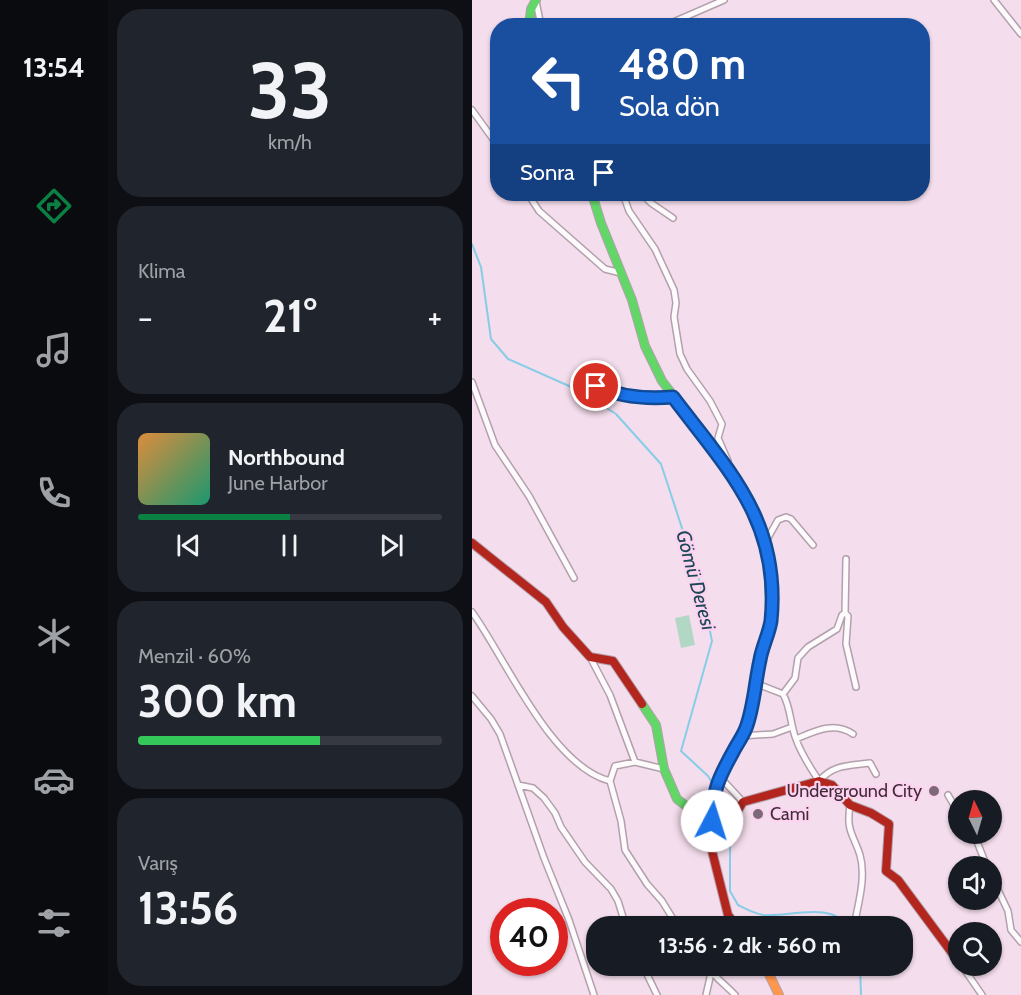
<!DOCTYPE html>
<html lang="tr">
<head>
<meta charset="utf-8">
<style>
	body { margin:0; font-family:Cabin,sans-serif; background:#20242c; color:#f1f3f6; height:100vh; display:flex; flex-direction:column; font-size:22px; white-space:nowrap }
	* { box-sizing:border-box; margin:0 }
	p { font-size:20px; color:#9ea1a6 }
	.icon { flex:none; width:33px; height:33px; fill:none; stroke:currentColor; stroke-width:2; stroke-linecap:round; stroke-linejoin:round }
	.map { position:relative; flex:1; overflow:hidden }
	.drawer { display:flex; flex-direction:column; gap:9px; padding:9px; background:#0d0f14; width:364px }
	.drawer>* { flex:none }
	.banner { position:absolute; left:18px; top:18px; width:440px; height:183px; border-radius:24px; box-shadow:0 2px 4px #0004; background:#1a4fa0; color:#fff; overflow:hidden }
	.needle { width:39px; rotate:355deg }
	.tools { position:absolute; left:476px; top:790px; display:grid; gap:12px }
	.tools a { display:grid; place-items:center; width:54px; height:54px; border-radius:50%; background:#171b24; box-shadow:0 2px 4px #0004; font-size:30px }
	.speed { position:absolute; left:18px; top:898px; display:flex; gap:12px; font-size:30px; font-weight:700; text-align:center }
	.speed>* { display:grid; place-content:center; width:78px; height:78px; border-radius:50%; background:#171b24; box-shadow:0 2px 4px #0004; line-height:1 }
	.speed .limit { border:9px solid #d22; background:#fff; color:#111 }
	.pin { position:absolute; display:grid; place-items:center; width:51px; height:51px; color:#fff; margin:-26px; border:3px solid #fff; border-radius:50%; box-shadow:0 2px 6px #0007 }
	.me { position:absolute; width:66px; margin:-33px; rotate:5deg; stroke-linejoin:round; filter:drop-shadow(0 0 4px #0008) }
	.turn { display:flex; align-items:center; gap:21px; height:126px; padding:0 30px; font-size:27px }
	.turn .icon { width:78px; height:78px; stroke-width:2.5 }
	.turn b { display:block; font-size:42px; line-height:51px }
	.then { display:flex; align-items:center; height:57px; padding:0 30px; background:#0003; gap:12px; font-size:22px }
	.big { font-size:45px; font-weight:700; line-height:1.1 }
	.drawer .widget { flex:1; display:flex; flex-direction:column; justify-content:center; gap:9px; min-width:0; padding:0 21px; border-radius:24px; background:#20242c }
	.drawer .dial { align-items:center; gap:0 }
	.dial b { font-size:78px; line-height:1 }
	.song { display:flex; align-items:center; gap:18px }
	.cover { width:72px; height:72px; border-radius:9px; background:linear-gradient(135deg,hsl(30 70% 55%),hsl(160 70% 35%)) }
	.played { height:6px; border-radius:3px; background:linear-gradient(90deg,#0b8043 50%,#363941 50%) }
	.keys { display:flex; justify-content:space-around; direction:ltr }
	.heat { display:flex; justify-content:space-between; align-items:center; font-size:33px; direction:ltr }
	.charge { height:9px; border-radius:4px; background:linear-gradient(90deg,#34c759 60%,#363941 0) }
	.trip { position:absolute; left:114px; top:916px; width:327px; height:60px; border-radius:24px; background:#171b24; box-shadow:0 2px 4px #0004; font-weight:700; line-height:60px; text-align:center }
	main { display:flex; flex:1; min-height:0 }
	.dock { display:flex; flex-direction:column; width:108px; justify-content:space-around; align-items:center; background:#090b0e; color:#9ea1a6 }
	.dock .icon { width:42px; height:42px }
	.dock .current { color:#0b8043 }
	.dock b { font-size:27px; color:#f1f3f6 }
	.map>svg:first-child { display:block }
	.grass { fill:#b3d7c5 }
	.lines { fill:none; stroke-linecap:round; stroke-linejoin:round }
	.stream { stroke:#87cde7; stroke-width:2 }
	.street-casing { stroke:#b3a0ad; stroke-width:8 }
	.fast-casing { stroke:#b3a0ad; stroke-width:10 }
	.slow-casing { stroke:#b3a0ad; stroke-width:10 }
	.jam-casing { stroke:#b3a0ad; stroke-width:10 }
	.street { stroke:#fdfafc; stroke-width:5 }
	.fast { stroke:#63d668; stroke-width:8 }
	.slow { stroke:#ff974d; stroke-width:8 }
	.jam { stroke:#b3261e; stroke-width:8 }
	.route-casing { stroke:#114b97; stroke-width:15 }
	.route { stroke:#1a73e8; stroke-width:10 }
	.poi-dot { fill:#7e6978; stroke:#fed3ef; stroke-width:2 }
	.labels { text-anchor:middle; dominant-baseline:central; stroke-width:4.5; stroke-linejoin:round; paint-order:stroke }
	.poi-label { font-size:18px; fill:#3f2b39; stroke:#fed3ef; text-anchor:end }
	.water-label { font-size:20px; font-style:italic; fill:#194956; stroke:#fed3ef }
</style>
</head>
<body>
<main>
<nav class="dock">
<b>13:54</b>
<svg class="icon current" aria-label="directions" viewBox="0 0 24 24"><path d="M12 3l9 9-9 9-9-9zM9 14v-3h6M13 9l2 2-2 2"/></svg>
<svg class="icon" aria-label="music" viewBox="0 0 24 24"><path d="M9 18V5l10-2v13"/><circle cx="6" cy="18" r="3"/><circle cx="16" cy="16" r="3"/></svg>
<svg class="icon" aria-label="phone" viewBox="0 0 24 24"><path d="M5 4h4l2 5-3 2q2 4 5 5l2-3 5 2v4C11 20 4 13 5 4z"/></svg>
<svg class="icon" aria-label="climate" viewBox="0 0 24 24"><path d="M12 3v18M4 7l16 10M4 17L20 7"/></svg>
<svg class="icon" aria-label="car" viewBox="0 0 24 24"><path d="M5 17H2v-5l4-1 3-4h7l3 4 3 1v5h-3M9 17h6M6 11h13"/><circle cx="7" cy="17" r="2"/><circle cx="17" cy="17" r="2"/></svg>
<svg class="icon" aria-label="filters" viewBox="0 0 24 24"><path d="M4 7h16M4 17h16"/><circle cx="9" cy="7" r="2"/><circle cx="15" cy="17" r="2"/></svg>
</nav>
<section class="drawer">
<div class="widget dial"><b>33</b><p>km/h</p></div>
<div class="widget"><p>Klima</p>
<div class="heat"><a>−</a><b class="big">21°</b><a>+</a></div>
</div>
<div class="widget">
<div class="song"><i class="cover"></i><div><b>Northbound</b><p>June Harbor</p></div></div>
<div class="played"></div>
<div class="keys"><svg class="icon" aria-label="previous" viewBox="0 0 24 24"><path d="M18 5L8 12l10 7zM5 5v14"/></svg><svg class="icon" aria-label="pause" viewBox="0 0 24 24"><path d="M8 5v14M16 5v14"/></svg><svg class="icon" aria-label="next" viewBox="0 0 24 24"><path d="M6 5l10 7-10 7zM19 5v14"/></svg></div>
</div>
<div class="widget"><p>Menzil · 60%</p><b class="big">300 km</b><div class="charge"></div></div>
<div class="widget"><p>Varış</p><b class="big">13:56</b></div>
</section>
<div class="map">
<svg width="549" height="995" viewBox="0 0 549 995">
	<rect width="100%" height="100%" fill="#f4ddec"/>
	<path class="grass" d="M217,615L223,645L209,648L203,618Z"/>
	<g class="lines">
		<path class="stream" d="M0,244L9,267L19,339L36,359L106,390L144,414L189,464L228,583L240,641L209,751L236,776L242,786
			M245,791L253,804L255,813
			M256,818L258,827V891L266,905C274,909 283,914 292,915C316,917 361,901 376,927
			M388,966L389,995"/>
		<g class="street-casing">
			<path id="street" d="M522,0L549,34
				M64,1L69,26
				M192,26L252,0
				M0,110L26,146
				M56,194L67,211L133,269L149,273
				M151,194L157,211L183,249L202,290L204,303L202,317L208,354L215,369L238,401L250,424L246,438L256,461
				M170,194L179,203L201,218
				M113,380C142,394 169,399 201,397
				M0,382L23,445L57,496L102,578
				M293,543L306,520L314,517L319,519L341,545
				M0,612C34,659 79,766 138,781
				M373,613L374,559
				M118,657L138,695L163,762
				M283,683L311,694C319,708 318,724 324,739C329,754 338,767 347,781C362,764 377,766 398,763L404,774
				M311,694L323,678L326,658L336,647L365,629L370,615L373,613L376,616L374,644L384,687
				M0,696L19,719L28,734L72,858L97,920L122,995
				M269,736L301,734L320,727
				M324,739C343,731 362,721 381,734
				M192,769L163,762L143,766L138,781L149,821L153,850L175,884L190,901L206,927
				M248,777L271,802
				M46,785L61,788L72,798L83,813L89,827L113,862L139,889L146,901L154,927
				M476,795L486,812
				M378,805C374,832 381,833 388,855C394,876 387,901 383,921
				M502,834L515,867
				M519,875L536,911L539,930L549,942
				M171,966L185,995
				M235,966C242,977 254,985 263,995
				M490,966L510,995
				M234,995L239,973"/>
		</g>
		<g class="fast-casing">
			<path id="fast" d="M57,26L59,9L64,0
				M120,194L129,223L160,300L173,346L190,381L260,471L283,516
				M170,704L184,725L192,769L205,799L217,808L237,842"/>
		</g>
		<g class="slow-casing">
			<path id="slow" d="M239,847L241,795L248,777L274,728L288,657L298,623L300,586L294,547L283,516
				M293,966L307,995"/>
		</g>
		<g class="jam-casing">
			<path id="jam" d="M0,543L74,602L91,627L118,657L141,661L170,704
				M240,821L265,812L271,802L347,781L360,785L378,805L399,813L417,824L414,871L426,880L486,961
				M239,847L256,915L265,927"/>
		</g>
		<use href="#street" class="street"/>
		<use href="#fast" class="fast"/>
		<use href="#slow" class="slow"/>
		<use href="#jam" class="jam"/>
	</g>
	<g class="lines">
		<g class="route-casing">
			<path id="route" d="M124,386C148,397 176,399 201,397C256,470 309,521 299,621C297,634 290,647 288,660C283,682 282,707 274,728C271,736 265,744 261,752C246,779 241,790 240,821"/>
		</g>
		<use href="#route" class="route"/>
	</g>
	<g class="poi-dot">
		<circle cx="462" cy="791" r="6"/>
		<circle cx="286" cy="814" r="6"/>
	</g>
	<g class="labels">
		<g class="poi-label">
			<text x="450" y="791">Underground City</text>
			<text x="298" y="814" text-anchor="start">Cami</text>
		</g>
		<g class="water-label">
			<text transform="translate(224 580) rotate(75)">Gömü Deresi</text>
		</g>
	</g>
</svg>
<div class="tools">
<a><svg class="needle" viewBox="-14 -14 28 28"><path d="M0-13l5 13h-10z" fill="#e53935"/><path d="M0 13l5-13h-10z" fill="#9ea1a6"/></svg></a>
<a><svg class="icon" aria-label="sound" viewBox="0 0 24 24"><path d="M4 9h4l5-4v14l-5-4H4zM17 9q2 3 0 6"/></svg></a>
<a><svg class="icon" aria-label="search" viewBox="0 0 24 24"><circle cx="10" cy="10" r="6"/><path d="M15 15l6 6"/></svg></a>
</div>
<div class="speed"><div class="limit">40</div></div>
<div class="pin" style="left:124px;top:386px;background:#d93025"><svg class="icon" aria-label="arrive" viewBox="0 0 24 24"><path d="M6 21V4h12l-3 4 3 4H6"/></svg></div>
<svg class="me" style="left:240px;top:821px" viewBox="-20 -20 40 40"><circle r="19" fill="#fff"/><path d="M0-13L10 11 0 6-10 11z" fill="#1a73e8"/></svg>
<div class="trip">13:56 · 2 dk · 560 m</div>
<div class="banner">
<div class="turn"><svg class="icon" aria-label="left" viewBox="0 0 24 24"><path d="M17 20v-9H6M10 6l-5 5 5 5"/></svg><div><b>480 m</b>Sola dön</div></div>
<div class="then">Sonra<svg class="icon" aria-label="arrive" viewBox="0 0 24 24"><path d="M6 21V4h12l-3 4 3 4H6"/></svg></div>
</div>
</div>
</main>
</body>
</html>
